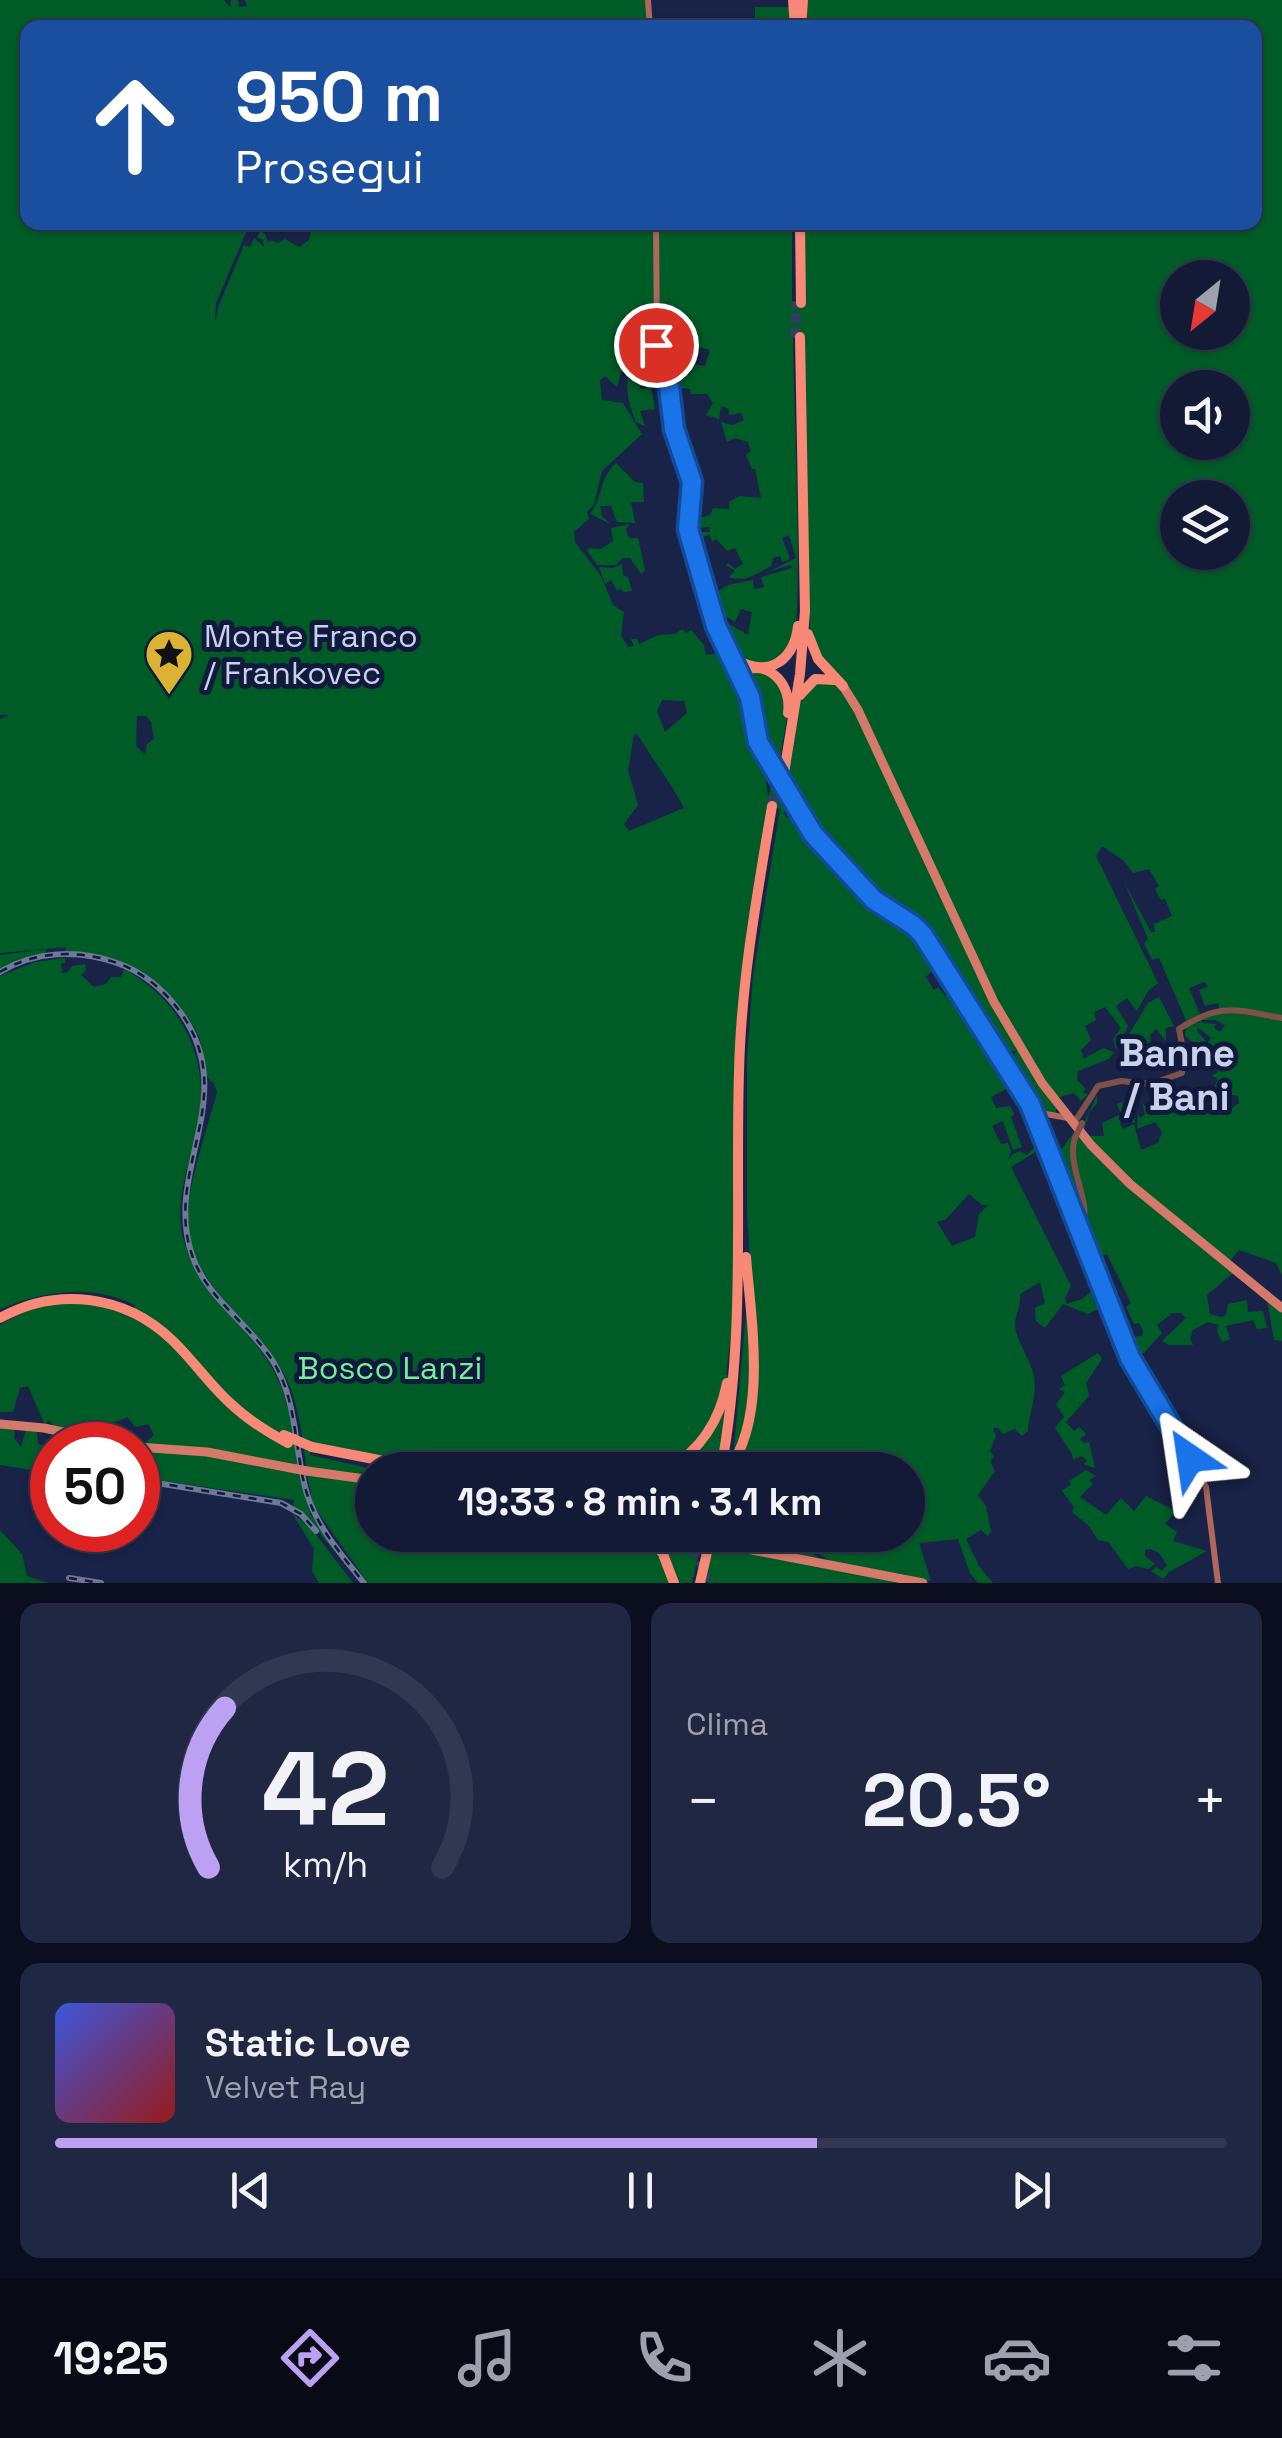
<!DOCTYPE html>
<html lang="it">
<head>
<meta charset="utf-8">
<style>
	body { margin:0; font-family:"Space Grotesk",sans-serif; background:#202742; color:#f1f3f6; height:100vh; display:flex; flex-direction:column; font-size:38px; white-space:nowrap }
	* { box-sizing:border-box; margin:0 }
	p { font-size:32px; color:#9da1ad }
	.icon { flex:none; width:55px; height:55px; fill:none; stroke:currentColor; stroke-width:2; stroke-linecap:round; stroke-linejoin:round }
	.map { position:relative; height:1583px; overflow:hidden }
	.sheet { display:flex; flex-direction:column; gap:20px; padding:20px; background:#0a0e1e; flex:1 }
	.sheet>* { flex:none }
	.top-card { position:absolute; left:20px; top:20px; width:1242px; height:210px; border-radius:20px; box-shadow:0 2px 8px #0004,0 0 0 2px #323851; background:#1a4fa0; color:#fff; overflow:hidden }
	.needle { width:65px; rotate:210deg }
	.tools { position:absolute; left:1160px; top:260px; display:grid; gap:20px }
	.tools a { display:grid; place-items:center; width:90px; height:90px; border-radius:50%; background:#131a36; box-shadow:0 2px 8px #0004,0 0 0 2px #323851; font-size:50px }
	.speed { position:absolute; left:30px; top:1422px; display:flex; gap:20px; font-size:50px; font-weight:700; text-align:center }
	.speed>* { display:grid; place-content:center; width:130px; height:130px; border-radius:50%; background:#131a36; box-shadow:0 2px 8px #0004,0 0 0 2px #323851; line-height:1 }
	.speed .limit { border:15px solid #d22; background:#fff; color:#111 }
	.pin { position:absolute; display:grid; place-items:center; width:85px; height:85px; color:#fff; margin:-42px; border:5px solid #fff; border-radius:50%; box-shadow:0 2px 10px #0007 }
	.me { position:absolute; width:110px; margin:-55px; rotate:328deg; stroke-linejoin:round; filter:drop-shadow(0 0 8px #0008) }
	.turn { display:flex; align-items:center; gap:35px; height:210px; padding:0 50px; font-size:45px }
	.turn .icon { width:130px; height:130px; stroke-width:2.5 }
	.turn b { display:block; font-size:70px; line-height:85px }
	.big { font-size:75px; font-weight:700; line-height:1.1 }
	.sheet .card { flex:1; display:flex; flex-direction:column; justify-content:center; gap:15px; min-width:0; padding:0 35px; border-radius:20px; background:#202742 }
	.sheet .dial { align-items:center; gap:0 }
	.dial svg { height:260px; overflow:visible; fill:none; stroke:#323851; stroke-width:7; stroke-linecap:round; text-anchor:middle }
	.dial text { fill:#f1f3f6; stroke:none }
	.song { display:flex; align-items:center; gap:30px }
	.cover { width:120px; height:120px; border-radius:15px; background:linear-gradient(135deg,hsl(230 70% 55%),hsl(0 70% 35%)) }
	.played { height:10px; border-radius:5px; background:linear-gradient(90deg,#bca0f2 65%,#323851 65%) }
	.keys { display:flex; justify-content:space-around; direction:ltr }
	.heat { display:flex; justify-content:space-between; align-items:center; font-size:55px; direction:ltr }
	.sheet .tiles { flex:1; display:grid; gap:20px; grid-template-columns:1fr 1fr }
	.card:last-child { grid-column:span 2 }
	.trip { position:absolute; left:355px; top:1452px; width:570px; height:100px; border-radius:50px; background:#131a36; box-shadow:0 2px 8px #0004,0 0 0 2px #323851; font-weight:700; line-height:100px; text-align:center }
	.menu { display:flex; height:160px; justify-content:space-around; align-items:center; background:#080a16; color:#9da1ad }
	.menu .icon { width:70px; height:70px }
	.menu .on { color:#bca0f2 }
	.menu b { font-size:45px; color:#f1f3f6 }
	.map>svg:first-child { display:block }
	.green { fill:#005c27; fill-rule:evenodd }
	.lines { fill:none; stroke-linecap:round; stroke-linejoin:round }
	.motorway-tunnel { stroke:#333d60; stroke-width:10; stroke-dasharray:10 5; stroke-linecap:butt }
	.tertiary { stroke:#7e514a; stroke-width:6 }
	.secondary { stroke:#af685c; stroke-width:6 }
	.primary { stroke:#d57a6b; stroke-width:9 }
	.motorway { stroke:#f88977; stroke-width:10 }
	.rail-casing { stroke:#6f7897; stroke-width:6 }
	.rail { stroke:#11193d; stroke-width:2.5; stroke-dasharray:8; stroke-linecap:butt }
	.tertiary-bridge { stroke:#7e514a; stroke-width:6 }
	.primary-bridge { stroke:#d57a6b; stroke-width:9 }
	.motorway-bridge { stroke:#f88977; stroke-width:10 }
	.route-casing { stroke:#114b97; stroke-width:25 }
	.route { stroke:#1a73e8; stroke-width:18 }
	.labels { text-anchor:middle; dominant-baseline:central; stroke-width:10; stroke-linejoin:round; paint-order:stroke }
	.poi-label { font-size:32px; fill:#c8d1e9; stroke:#11193d; text-anchor:start }
	.park-label { font-size:32px; fill:#75f096; stroke:#11193d }
	.quarter-label { font-size:38px; font-weight:bold; fill:#c8d1e9; stroke:#11193d }
</style>
</head>
<body>
<div class="map">
<svg width="1282" height="1583" viewBox="0 0 1282 1583">
	<rect width="100%" height="100%" fill="#192348"/>
	<path class="green" d="M0,0H224L230,7L231,0H238L239,7L247,6L245,0H646L648,27L28,28V222L250,223L216,303L215,322L219,305L244,245L250,247L254,238L264,247L263,240L257,237L260,231L265,234L269,244L270,240L278,243L285,239L299,247L309,240L311,230L318,223H654L656,350L653,348L640,354L652,379L639,381L640,389L651,387L655,409L640,411L645,426L655,431L636,422C628,403 625,388 629,368L621,373L617,387L605,376L600,380L602,400L623,403L642,434L602,471L594,504L587,512L589,519L574,532L575,542L601,576L613,605L624,612L621,635L628,647L634,646L631,639H637L639,644L658,635L675,634L682,629L686,633L691,630L704,645L706,655L717,653L724,646L749,703L751,732L757,747L751,744L750,747L759,751L769,768L765,772L768,797L773,781L778,782L786,796L784,813L787,818L796,813L870,898L920,934L939,963L926,977L934,990L938,987L945,996L956,990L1018,1088L1011,1086L991,1097L996,1108L1010,1106L1014,1114L1011,1117L1022,1147L1013,1150L1003,1121L992,1126L1001,1144L1008,1143L1011,1151L1008,1160L1013,1154L1020,1151L1027,1155L1035,1147L1045,1146L1011,1167L1071,1286L1065,1298L1067,1304L1082,1299L1098,1286L1102,1296L1093,1301L1098,1309L1088,1314L1063,1304L1045,1328L1036,1321L1035,1308L1045,1303L1040,1282L1020,1294C1021,1307 1015,1314 1015,1325C1016,1342 1031,1359 1034,1377C1037,1397 1029,1413 1028,1431L1022,1436L1015,1429L1003,1434L998,1428H993L996,1436L990,1451L994,1457L990,1461L995,1471L978,1495L986,1506L991,1531L988,1536L981,1530L966,1539L979,1566L993,1583H978L970,1573L958,1539L919,1543L931,1581L829,1561L810,1547L812,1535H908V1470H732L746,1312L752,1296L747,1210V1060L753,976L780,809L767,805L751,902L736,1182L732,1327L726,1375L731,1376L719,1470H449L313,1445L310,1455L377,1470H372V1477L307,1468C302,1436 299,1401 283,1372C255,1323 194,1287 187,1227C184,1198 208,1125 217,1093C215,1081 211,1083 207,1076C201,1065 204,1048 199,1037C174,984 124,954 65,953L66,947L0,953V719L10,715H0ZM662,700L684,701L687,713L665,732L657,711ZM137,716H146L151,722L154,739L147,744L145,755L136,746ZM634,734L638,735C653,761 671,782 684,808L629,831L624,824L638,805L628,770ZM969,1194L982,1205H988L979,1214L975,1237L952,1246L937,1222L946,1219Z
		M805,0H1282V1017L1219,1008L1218,1003L1205,1006L1199,990L1208,987L1205,982L1189,988L1200,1014L1181,1024L1186,1020L1159,958L1152,960L1144,944L1148,939L1124,882L1151,932H1155L1154,924L1172,916L1165,899L1161,900L1155,889L1159,886L1149,869L1133,873L1124,861L1102,846L1096,856L1158,983L1148,991L1137,1011L1127,998L1116,1006L1128,1026L1116,1049L1113,1039L1121,1028L1105,1007L1094,1012L1096,1020L1085,1026L1091,1040L1081,1050L1084,1059L1103,1048L1114,1052L1109,1059L1078,1071L1077,1080L1086,1089L1083,1092L1088,1095L1081,1101L1074,1093L1056,1098L1014,1034L865,718L823,661L810,630L803,337L793,338C793,380 805,632 791,649C786,656 772,661 764,665L732,655L718,624L722,620L748,635L752,612L741,609L735,622L713,608L717,592L728,585L753,580L754,589L764,587L761,577L792,568L791,565L770,571L796,558L789,535L782,538L790,559L782,562L780,556L773,558L771,566C758,573 745,583 729,577L735,571L726,565L728,563L735,569L743,564L735,548L727,551L716,539L712,542L710,535L702,537L700,532H710L709,527L690,529V521L710,515L713,508L729,509V502L740,496L761,498L755,469H752L746,455L751,451L748,442L735,438L727,442L721,422L732,425L744,420L741,413L729,415V409L721,406L719,419L706,415L713,403L707,394H691L690,389L674,387L671,393L669,378L683,372L685,363L705,366L710,350L687,344L679,363L678,350L668,346L665,359L658,345L657,223H792V301L801,303L804,223L1255,222V28L805,27ZM1178,278H1232V332H1178ZM1178,388H1232V442H1178ZM1178,498H1232V552H1178Z
		M755,7H789L791,27L749,28L755,21Z
		M616,463L635,482L643,483L644,502H631L635,523L617,522L611,506H600L602,516L611,524L590,514C603,498 599,478 616,463Z
		M630,524L626,529L629,538H638L645,570L641,574L630,558H623L616,565H597L587,551L589,548L601,549L613,541L611,528Z
		M622,564L623,575L628,577L632,591L624,592L620,588L617,591L611,580L605,584L599,567L613,568Z
		M745,672L771,674L789,704L778,772L786,773L801,700L812,684H837L848,698L999,1018L1057,1107L1055,1113L1039,1111L1033,1106L1005,1061L1013,1058L1016,1051L1000,1053L923,931L876,899L817,835L760,744Z
		M47,949L45,955L24,960L0,971V955Z
		M65,958V963H61L62,973L68,972L72,966L85,964L86,970L81,975L94,987L106,984L111,977H121L124,969C184,1002 212,1062 197,1129C190,1160 177,1194 181,1227C189,1286 242,1318 271,1366C289,1396 293,1434 299,1468L148,1446L145,1443L154,1435L148,1424L135,1427L128,1417L108,1425L104,1439L94,1437L92,1424L67,1426V1432L53,1426L50,1421L44,1423L28,1386L20,1388L13,1412H0V1325C54,1294 74,1302 133,1312L135,1305C91,1283 44,1291 0,1309V976L35,962Z
		M1159,997L1174,1026L1166,1028V1041L1156,1029L1150,1035L1154,1072L1147,1069L1142,1059L1149,1049L1144,1039L1130,1052L1135,1060L1133,1064L1119,1051L1148,1003Z
		M1221,1010L1282,1021V1275L1276,1263L1239,1250L1229,1262L1123,1174L1081,1129L1097,1095V1103L1089,1113L1084,1130L1089,1136H1104L1102,1123L1121,1114L1117,1104L1132,1097L1135,1123L1127,1120L1120,1123L1123,1129L1134,1124L1141,1150L1158,1143L1162,1132L1155,1122L1137,1129L1138,1114L1140,1118L1145,1114L1142,1102L1148,1110L1161,1097L1164,1099L1165,1108L1169,1106V1110L1179,1108L1181,1112H1186L1183,1104L1176,1103L1175,1099L1184,1090L1189,1092L1190,1098H1194V1089L1198,1085L1207,1092L1202,1100L1210,1111L1220,1107L1218,1102L1222,1099L1230,1110L1239,1103L1238,1096L1223,1093L1227,1092L1228,1083L1220,1087L1221,1094L1213,1090L1218,1079L1212,1076L1218,1072L1204,1055L1199,1058L1207,1067L1205,1070L1192,1062L1186,1067V1058L1198,1054L1196,1048L1186,1052L1185,1047L1195,1044L1185,1036L1186,1026L1193,1024L1199,1028L1197,1031L1207,1043L1211,1038L1192,1022L1200,1023L1198,1018L1203,1023L1216,1024L1214,1028L1220,1032L1225,1025L1215,1020H1203L1200,1016Z
		M1075,1130L1233,1273L1207,1295L1210,1314L1221,1317L1226,1315L1228,1304L1247,1300L1248,1312L1263,1311L1267,1328L1257,1329L1253,1320L1226,1326L1230,1339L1222,1342L1217,1331L1218,1325L1208,1322L1193,1330L1190,1338L1193,1345H1169L1162,1341L1186,1318L1181,1313H1172L1157,1325L1162,1333L1144,1353L1138,1354V1369L1125,1338L1142,1336L1143,1331L1139,1323L1134,1324L1126,1307L1131,1303L1107,1254L1094,1259L1083,1231L1088,1215L1074,1163L1073,1138C1062,1168 1091,1199 1080,1224C1075,1211 1053,1167 1058,1156C1061,1148 1070,1139 1075,1130Z
		M1267,1300L1282,1313V1341L1274,1340Z
		M1098,1353L1102,1359L1086,1383L1089,1396L1066,1422L1074,1431L1079,1427L1086,1434L1080,1439L1084,1443L1089,1442L1095,1468L1083,1464L1087,1461L1082,1456L1073,1460L1072,1454L1055,1428L1064,1417L1056,1404L1065,1392L1059,1389L1065,1385L1061,1376Z
		M0,1426L15,1428L14,1438L21,1447L26,1429L37,1430L38,1444L44,1445L35,1458L41,1460L52,1446V1473L0,1465Z
		M138,1449L205,1454L298,1472L311,1515L361,1583L307,1518L293,1507L294,1500L138,1477Z
		M1086,1470L1096,1476L1089,1480L1093,1484L1080,1497L1106,1515L1121,1498L1134,1511L1146,1496L1176,1511L1165,1524L1177,1532L1173,1541L1207,1551L1169,1572L1163,1579L1151,1571L1156,1567L1162,1571L1167,1565L1159,1553L1151,1549L1145,1550V1556L1155,1564L1148,1569L1136,1566L1128,1569L1108,1542L1098,1540L1089,1526L1072,1512L1074,1507L1062,1491L1071,1484L1069,1481Z
		M307,1474L372,1481V1535H648L665,1563L671,1583H368L313,1505Z
		M292,1513L311,1528L353,1583H319L312,1571L314,1549Z
		M0,1530L22,1554L27,1576L48,1583H0Z
		M651,1535L701,1543L692,1583H677Z
		M713,1535H803L800,1553L809,1552L826,1562L712,1540Z
		M711,1544L895,1582V1583H709L705,1582Z"/>
	<g class="lines">
		<path class="motorway-tunnel" d="M795,338L796,302
			M772,806L779,772
			M684,1535L702,1564L707,1581"/>
		<path class="tertiary" d="M1074,1123L1098,1086L1121,1081L1151,1084L1182,1073L1184,1054L1179,1029C1221,1002 1235,1010 1282,1018
			M1075,1138C1065,1167 1096,1209 1080,1229"/>
		<path class="secondary" d="M648,0L650,28
			M656,222L657,345L668,378L673,429L692,481L688,529L719,632L749,697L757,742L813,833L874,900L923,935L1029,1103L1131,1358L1206,1487L1218,1583
			M1035,1112L1068,1118"/>
		<path class="primary" d="M843,686L858,710L994,1002L1042,1083L1091,1145L1130,1184L1282,1308
			M0,1424L44,1428L124,1445
			M138,1447L207,1452L296,1469
			M307,1471L372,1480
			M676,1535L697,1539
			M721,1544L923,1583"/>
		<path class="motorway" d="M793,0L795,28
			M801,28L803,0
			M800,222L801,303
			M808,634L818,659L843,686
			M730,655C762,680 794,665 798,626
			M741,678L745,670C772,661 792,687 788,713
			M800,695L815,679L835,680
			M784,773L800,674L805,611L800,337
			M0,1318C57,1286 125,1295 172,1340C193,1360 209,1384 230,1403C248,1420 267,1432 288,1443
			M312,1447L430,1470
			M667,1470C700,1451 720,1420 727,1383
			M721,1470C746,1333 735,1209 739,1072C741,983 757,895 772,806
			M728,1470C768,1418 751,1319 746,1257
			M648,1535L663,1554L674,1583
			M700,1583L711,1535"/>
		<g class="rail-casing">
			<path id="rail" d="M0,972C35,951 78,949 117,963C143,972 165,991 181,1013C241,1098 163,1170 192,1255C206,1298 251,1325 274,1363C298,1403 294,1451 307,1494C318,1529 342,1555 364,1583
				M138,1480L281,1503L301,1514L316,1531
				M69,1578L101,1583"/>
		</g>
		<use href="#rail" class="rail"/>
		<path class="tertiary-bridge" d="M1075,1138L1082,1123"/>
		<path class="primary-bridge" d="M296,1469L307,1471
			M697,1539L721,1544"/>
		<path class="motorway-bridge" d="M284,1435L312,1447"/>
	</g>
	<g class="lines">
		<g class="route-casing">
			<path id="route" d="M656,345L668,378L674,429L692,482L688,529L716,626L750,697L758,742L813,834L874,900L913,925L923,935L1030,1104L1130,1358L1190,1458"/>
		</g>
		<use href="#route" class="route"/>
	</g>
	<defs>
		<g id="sight-pin" transform="scale(2.5)"><path d="M0 17L-7.5 6A9.5 9.5 0 1 1 7.5 6Z" fill="#dbb233" stroke="#11193d"/><path d="M0-6L1.8-2.2L6-1.7L2.9 1.2L3.7 5.4L0 3.3L-3.7 5.4L-2.9 1.2L-6-1.7L-1.8-2.2Z" fill="#111"/></g>
	</defs>
	<g fill-rule="evenodd">
		<use href="#sight-pin" x="169" y="654"/>
	</g>
	<g class="labels">
		<g class="poi-label">
			<text x="204" y="636">Monte Franco<tspan x="204" dy="37">/ Frankovec</tspan></text>
		</g>
		<g class="park-label">
			<text x="390" y="1368">Bosco Lanzi</text>
		</g>
		<g class="quarter-label">
			<text x="1177" y="1053">Banne<tspan x="1177" dy="44">/ Bani</tspan></text>
		</g>
	</g>
</svg>
<div class="tools">
<a><svg class="needle" viewBox="-14 -14 28 28"><path d="M0-13l5 13h-10z" fill="#e53935"/><path d="M0 13l5-13h-10z" fill="#9da1ad"/></svg></a>
<a><svg class="icon" aria-label="sound" viewBox="0 0 24 24"><path d="M4 9h4l5-4v14l-5-4H4zM17 9q2 3 0 6"/></svg></a>
<a><svg class="icon" aria-label="layers" viewBox="0 0 24 24"><path d="M12 4l9 5-9 5-9-5zM3 14l9 5 9-5"/></svg></a>
</div>
<div class="speed"><div class="limit">50</div></div>
<div class="pin" style="left:656px;top:345px;background:#d93025"><svg class="icon" aria-label="arrive" viewBox="0 0 24 24"><path d="M6 21V4h12l-3 4 3 4H6"/></svg></div>
<svg class="me" style="left:1190px;top:1458px" viewBox="-20 -20 40 40"><path d="M0-17L14 15 0 8-14 15z" fill="#1a73e8" stroke="#fff" stroke-width="4"/></svg>
<div class="trip">19:33 · 8 min · 3.1 km</div>
<div class="top-card">
<div class="turn"><svg class="icon" aria-label="ahead" viewBox="0 0 24 24"><path d="M12 20V5M6 11l6-6 6 6"/></svg><div><b>950 m</b>Prosegui</div></div>
</div>
</div>
<section class="sheet">
<div class="tiles">
<div class="card dial"><svg viewBox="0 0 100 80">
<path d="M14 69A42 42 0 1 1 86 69"/>
<path d="M14 69A42 42 0 0 1 19 20" stroke="#bca0f2"/>
<text x="50" y="56" font-size="32" font-weight="700">42</text>
<text x="50" y="72" font-size="11">km/h</text>
</svg></div>
<div class="card"><p>Clima</p>
<div class="heat"><a>−</a><b class="big">20.5°</b><a>+</a></div>
</div>
<div class="card">
<div class="song"><i class="cover"></i><div><b>Static Love</b><p>Velvet Ray</p></div></div>
<div class="played"></div>
<div class="keys"><svg class="icon" aria-label="previous" viewBox="0 0 24 24"><path d="M18 5L8 12l10 7zM5 5v14"/></svg><svg class="icon" aria-label="pause" viewBox="0 0 24 24"><path d="M8 5v14M16 5v14"/></svg><svg class="icon" aria-label="next" viewBox="0 0 24 24"><path d="M6 5l10 7-10 7zM19 5v14"/></svg></div>
</div>
</div>
</section>
<nav class="menu">
<b>19:25</b>
<svg class="icon on" aria-label="directions" viewBox="0 0 24 24"><path d="M12 3l9 9-9 9-9-9zM9 14v-3h6M13 9l2 2-2 2"/></svg>
<svg class="icon" aria-label="music" viewBox="0 0 24 24"><path d="M9 18V5l10-2v13"/><circle cx="6" cy="18" r="3"/><circle cx="16" cy="16" r="3"/></svg>
<svg class="icon" aria-label="phone" viewBox="0 0 24 24"><path d="M5 4h4l2 5-3 2q2 4 5 5l2-3 5 2v4C11 20 4 13 5 4z"/></svg>
<svg class="icon" aria-label="climate" viewBox="0 0 24 24"><path d="M12 3v18M4 7l16 10M4 17L20 7"/></svg>
<svg class="icon" aria-label="car" viewBox="0 0 24 24"><path d="M5 17H2v-5l4-1 3-4h7l3 4 3 1v5h-3M9 17h6M6 11h13"/><circle cx="7" cy="17" r="2"/><circle cx="17" cy="17" r="2"/></svg>
<svg class="icon" aria-label="filters" viewBox="0 0 24 24"><path d="M4 7h16M4 17h16"/><circle cx="9" cy="7" r="2"/><circle cx="15" cy="17" r="2"/></svg>
</nav>
</body>
</html>
